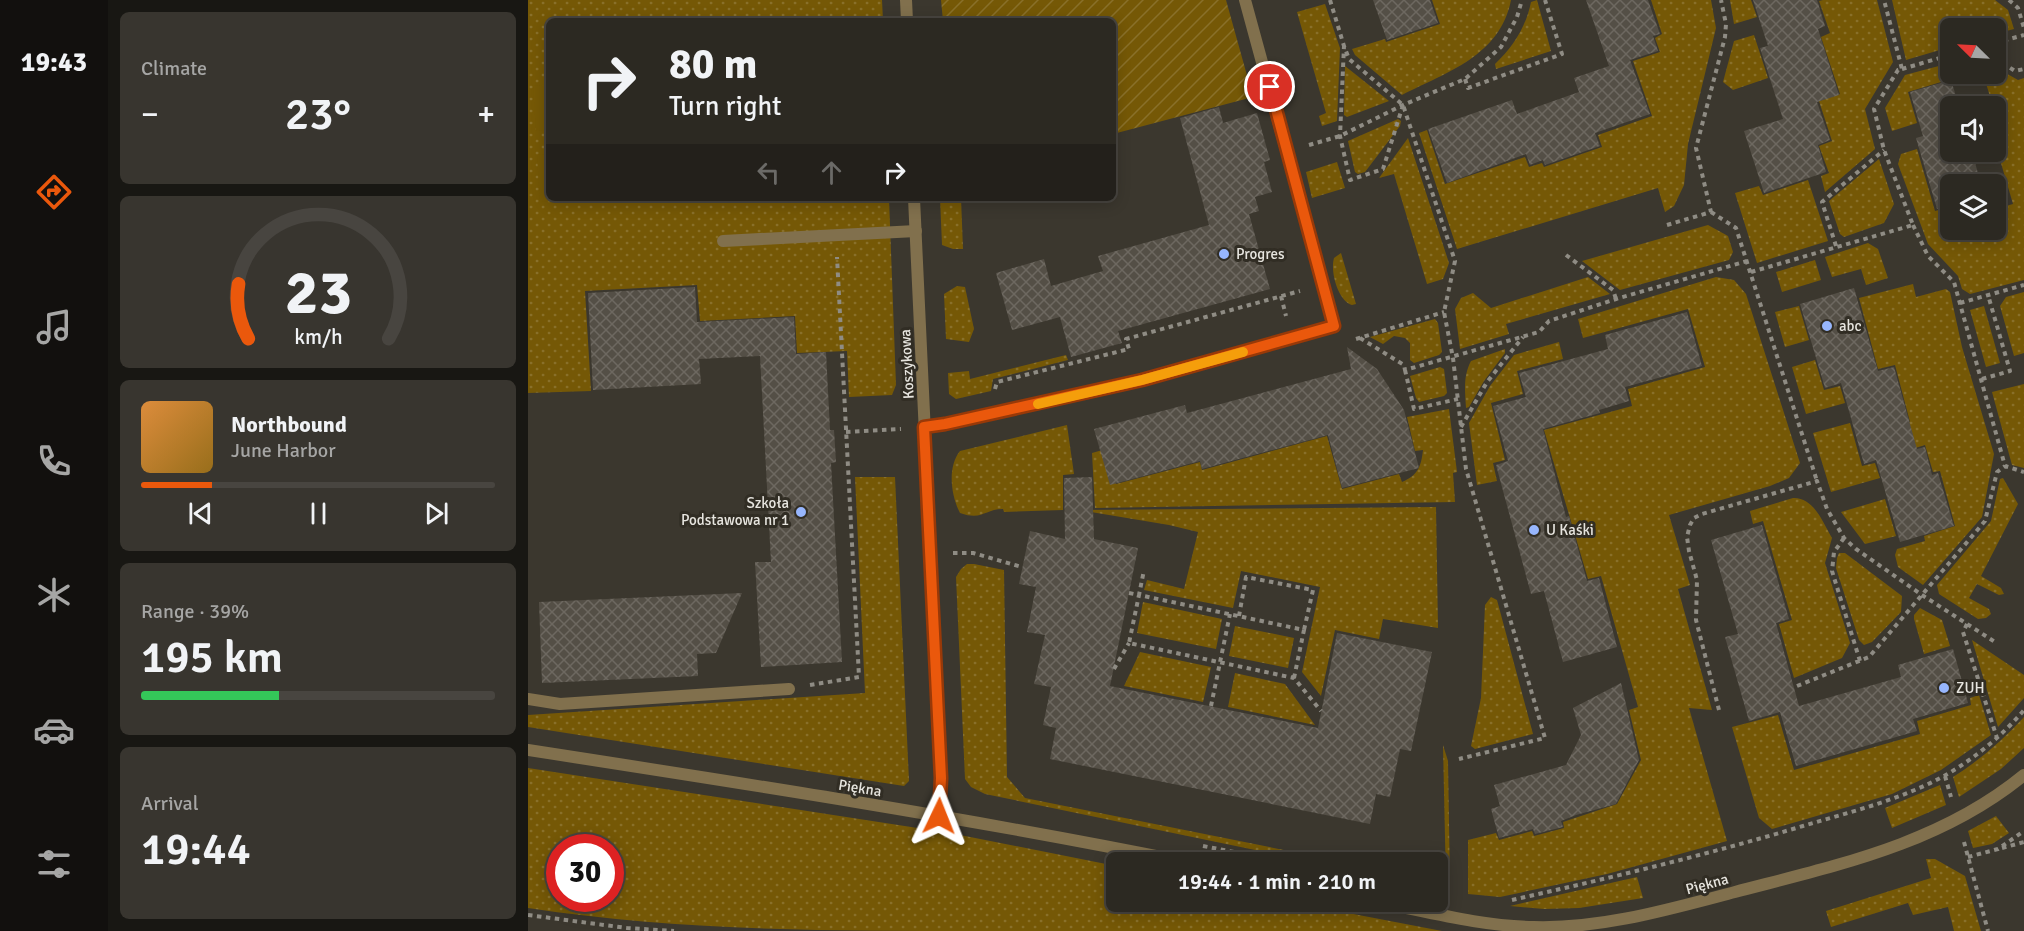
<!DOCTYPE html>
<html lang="en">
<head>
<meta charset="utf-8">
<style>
	body { margin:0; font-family:Signika,sans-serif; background:#38352f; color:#f1f3f6; height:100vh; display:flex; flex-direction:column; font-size:22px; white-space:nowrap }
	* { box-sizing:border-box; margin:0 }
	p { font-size:20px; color:#a6a6a5 }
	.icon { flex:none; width:33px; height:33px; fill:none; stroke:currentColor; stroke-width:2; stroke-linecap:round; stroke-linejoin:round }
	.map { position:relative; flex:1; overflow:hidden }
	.details { display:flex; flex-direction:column; gap:12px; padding:12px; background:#181713; width:420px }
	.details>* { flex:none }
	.top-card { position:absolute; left:18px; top:18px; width:570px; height:183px; border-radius:9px; box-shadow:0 3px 15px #0003,0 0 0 2px #484540; background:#2c2922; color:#f1f3f6; overflow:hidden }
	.needle { width:39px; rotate:294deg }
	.buttons { position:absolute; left:1412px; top:18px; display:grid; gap:12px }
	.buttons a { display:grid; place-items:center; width:66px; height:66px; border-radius:9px; background:#2c2922; box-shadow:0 3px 15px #0003,0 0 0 2px #484540; font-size:30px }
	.speed { position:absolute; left:18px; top:834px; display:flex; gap:12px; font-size:30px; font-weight:700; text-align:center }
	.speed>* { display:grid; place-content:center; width:78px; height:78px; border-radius:50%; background:#2c2922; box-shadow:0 3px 15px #0003,0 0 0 2px #484540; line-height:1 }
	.speed .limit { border:9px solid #d22; background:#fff; color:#111 }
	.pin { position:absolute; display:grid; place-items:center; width:51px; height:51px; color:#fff; margin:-26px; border:3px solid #fff; border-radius:50%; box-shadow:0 2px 6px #0007 }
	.me { position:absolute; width:66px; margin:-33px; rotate:2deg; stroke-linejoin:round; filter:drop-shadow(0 0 4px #0008) }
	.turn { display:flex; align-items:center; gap:21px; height:126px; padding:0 24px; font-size:27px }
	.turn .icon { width:78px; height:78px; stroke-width:2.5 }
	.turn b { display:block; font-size:42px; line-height:51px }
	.lanes { display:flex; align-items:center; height:57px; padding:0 24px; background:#0003; justify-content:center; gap:30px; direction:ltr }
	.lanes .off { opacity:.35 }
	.big { font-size:45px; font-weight:600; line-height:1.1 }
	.details .card { flex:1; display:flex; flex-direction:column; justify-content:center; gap:9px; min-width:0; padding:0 21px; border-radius:9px; background:#38352f }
	.details .dial { align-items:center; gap:0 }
	.dial svg { height:156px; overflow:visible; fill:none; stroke:#484540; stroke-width:7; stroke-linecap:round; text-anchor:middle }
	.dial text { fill:#f1f3f6; stroke:none }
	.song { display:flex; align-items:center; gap:18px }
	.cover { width:72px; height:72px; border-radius:9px; background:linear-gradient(135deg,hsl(30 70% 55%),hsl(40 70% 35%)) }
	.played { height:6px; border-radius:3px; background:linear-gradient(90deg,#ea580c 20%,#484540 20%) }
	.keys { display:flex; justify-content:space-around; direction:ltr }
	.heat { display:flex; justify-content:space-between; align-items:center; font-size:33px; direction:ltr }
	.charge { height:9px; border-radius:4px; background:linear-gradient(90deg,#34c759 39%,#484540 0) }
	.trip { position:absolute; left:578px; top:852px; width:342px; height:60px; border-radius:9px; background:#2c2922; box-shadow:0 3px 15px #0003,0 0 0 2px #484540; font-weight:600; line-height:60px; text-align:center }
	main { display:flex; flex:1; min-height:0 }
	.menu { display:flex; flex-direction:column; width:108px; justify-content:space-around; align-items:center; background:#12100e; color:#a6a6a5 }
	.menu .icon { width:42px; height:42px }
	.menu .selected { color:#ea580c }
	.menu b { font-size:27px; color:#f1f3f6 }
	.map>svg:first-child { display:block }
	.grass { fill:url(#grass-dots); fill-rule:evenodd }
	.garden { fill:url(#garden-furrows) }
	.pitch { fill:#755806 }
	.building { fill:url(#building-cross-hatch) }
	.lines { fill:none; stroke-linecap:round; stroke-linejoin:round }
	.path { stroke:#8f8c84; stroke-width:4; stroke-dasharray:4.5 4.5; stroke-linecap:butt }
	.lane { stroke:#81704d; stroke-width:12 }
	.street { stroke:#81704d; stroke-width:12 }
	.route-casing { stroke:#983908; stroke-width:15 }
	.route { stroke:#ea580c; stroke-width:10 }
	.slow { stroke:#f59e0b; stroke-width:10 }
	.poi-dot { fill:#97b6fd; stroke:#312d24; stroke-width:2 }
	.labels { text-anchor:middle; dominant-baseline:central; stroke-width:6; stroke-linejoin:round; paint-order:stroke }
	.poi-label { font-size:15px; fill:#e7e5df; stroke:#312d24; text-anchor:start }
	.street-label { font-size:15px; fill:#e7e5df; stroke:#312d24 }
</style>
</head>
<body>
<main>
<nav class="menu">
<b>19:43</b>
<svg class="icon selected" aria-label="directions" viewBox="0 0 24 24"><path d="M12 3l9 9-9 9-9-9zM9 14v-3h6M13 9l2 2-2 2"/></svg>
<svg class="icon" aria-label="music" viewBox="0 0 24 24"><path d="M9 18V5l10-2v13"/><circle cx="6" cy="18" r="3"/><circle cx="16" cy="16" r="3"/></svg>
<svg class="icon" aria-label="phone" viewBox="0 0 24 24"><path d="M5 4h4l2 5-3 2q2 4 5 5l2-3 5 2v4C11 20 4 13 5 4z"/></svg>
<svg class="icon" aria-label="climate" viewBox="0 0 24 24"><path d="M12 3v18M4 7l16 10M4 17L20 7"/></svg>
<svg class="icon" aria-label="car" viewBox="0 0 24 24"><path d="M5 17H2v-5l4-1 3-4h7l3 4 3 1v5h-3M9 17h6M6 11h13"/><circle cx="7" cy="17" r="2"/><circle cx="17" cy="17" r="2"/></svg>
<svg class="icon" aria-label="filters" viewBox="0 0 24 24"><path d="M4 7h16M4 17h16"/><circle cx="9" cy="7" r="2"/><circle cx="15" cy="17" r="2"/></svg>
</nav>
<section class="details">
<div class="card"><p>Climate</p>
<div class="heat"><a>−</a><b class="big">23°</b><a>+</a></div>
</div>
<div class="card dial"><svg viewBox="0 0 100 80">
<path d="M14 69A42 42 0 1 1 86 69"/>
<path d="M14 69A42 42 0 0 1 9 41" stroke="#ea580c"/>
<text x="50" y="56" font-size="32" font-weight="700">23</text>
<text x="50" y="72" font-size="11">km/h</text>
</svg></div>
<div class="card">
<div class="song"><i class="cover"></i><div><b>Northbound</b><p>June Harbor</p></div></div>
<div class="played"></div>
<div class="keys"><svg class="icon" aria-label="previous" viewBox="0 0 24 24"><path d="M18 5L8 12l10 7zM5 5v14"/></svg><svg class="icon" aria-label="pause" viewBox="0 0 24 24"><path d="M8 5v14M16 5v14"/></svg><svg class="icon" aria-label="next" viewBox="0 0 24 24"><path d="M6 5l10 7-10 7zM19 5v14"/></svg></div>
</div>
<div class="card"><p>Range · 39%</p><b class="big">195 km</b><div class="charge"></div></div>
<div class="card"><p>Arrival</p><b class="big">19:44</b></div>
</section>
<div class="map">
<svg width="1496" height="931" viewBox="0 0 1496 931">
	<defs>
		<pattern id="grass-dots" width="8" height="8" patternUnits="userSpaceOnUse" patternTransform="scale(1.5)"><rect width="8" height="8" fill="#755806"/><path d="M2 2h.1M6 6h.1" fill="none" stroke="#89702a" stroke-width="1.8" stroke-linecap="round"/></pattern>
		<pattern id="garden-furrows" width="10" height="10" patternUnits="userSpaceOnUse" patternTransform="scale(1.5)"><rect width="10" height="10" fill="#755806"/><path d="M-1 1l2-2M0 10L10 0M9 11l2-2" fill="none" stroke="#89702a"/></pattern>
		<pattern id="building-cross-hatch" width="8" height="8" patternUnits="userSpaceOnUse" patternTransform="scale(1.5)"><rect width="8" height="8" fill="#544f46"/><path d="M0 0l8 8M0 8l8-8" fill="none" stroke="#6d6860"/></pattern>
	</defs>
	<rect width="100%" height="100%" fill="#3b372e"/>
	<path class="grass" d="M0,0H354L355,21H21V198H361L368,385L364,395L321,397L319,351L269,353L267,316L172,321L169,285L57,291L63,391L0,393Z
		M904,0H983C972,56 919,72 874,95L827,55L824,49L857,39L858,42L912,24Z
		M1009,0L1023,51L968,69L967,64C985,47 998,27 1003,2Z
		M1123,0H1183L1188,28L1160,144L1156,185L1146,206L1137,212L1130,188L929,249L891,133L899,130L917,184L997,157L1001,167L1014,163L1016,167L1074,147L1070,135L1124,116L1105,61L1132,52L1127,38L1134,34Z
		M1202,0H1223L1229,17L1206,24Z
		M1295,0H1349L1365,62L1337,109L1347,149L1297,192L1293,176L1301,173L1291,146L1304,141L1291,101L1312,94L1293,37L1302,33L1291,1Z
		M1364,0H1467L1480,10L1486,29L1467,34V28H1422V47L1378,60Z
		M797,4L812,48L809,121L794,126L791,116L798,113L769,12Z
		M1226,35L1240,78L1205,90L1195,82L1206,41Z
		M1422,63V74H1467V67L1490,80L1496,78V280L1442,294L1434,289L1430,276L1400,244L1370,164L1373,154L1389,149L1407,211L1422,207V230H1467V209L1485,204L1470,153L1478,149L1467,113V106H1465L1456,77L1426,86L1423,79L1380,92L1389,123L1364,131L1357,108L1377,75Z
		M817,66L861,101L819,117L816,115Z
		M870,119L873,121L872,126L837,172L830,174L827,172L820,141Z
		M880,138L921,263L915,279L899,284L866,174L851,178Z
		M1351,159L1366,204L1356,223L1316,237L1312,234L1301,201Z
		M809,162L817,188L784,198L778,172Z
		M1280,180L1300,241L1229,263L1207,193L1231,186L1235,195Z
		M412,198H433L435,249H425L414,245Z
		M1180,225L1200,236L1205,252L1201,260L1092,290L1054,261Z
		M1340,243L1350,249L1360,278L1338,285L1333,269L1304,277L1297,257Z
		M813,253L828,304L824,305C810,301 802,272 806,258Z
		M1287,260L1293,280L1254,292L1248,272Z
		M1060,277L1082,294L978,324L981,334L932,349L927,309L933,298L945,293L963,308Z
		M1188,277L1206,280L1218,294L1272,463L1261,478L1242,486L1141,515L1162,585L1150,589L1184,710L1161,708L1199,841L1079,874L972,897L940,894V840L968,833L971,840L1004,831L1006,836L1036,828L1035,822L1089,804L1113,760L1101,710L1110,707L1073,576L1060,579L1016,430L1104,406L1100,389L1177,367L1160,309L1055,338L1050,319Z
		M1385,284L1388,297L1418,289L1422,292L1434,347L1466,454L1454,517L1395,585L1370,567L1367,555L1369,549L1397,541L1396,536L1427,526L1412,471L1405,472L1397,445L1384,449L1377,424L1382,422L1367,365L1350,369L1331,298Z
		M429,286L437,287L446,329L441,342L418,339L416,294Z
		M1496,292V353L1486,356L1472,306L1478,297Z
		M1271,306L1281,340L1257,347L1247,312Z
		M1456,306L1472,363L1458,367L1442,310Z
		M907,319L910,323L914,352L911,355L886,363L882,360V343L877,338L866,336L855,344L842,337Z
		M1031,342L1035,359L989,371L995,394L963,403L977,460L965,463L969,481L949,485L941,423L962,386L986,355Z
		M977,349V353L956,381L941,407L938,408C937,391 935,376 943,361Z
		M538,355L540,360L465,379L463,391L428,399L421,394L420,373L441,371L442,379Z
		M1287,360L1296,390L1312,386L1317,403L1278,414L1264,367Z
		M912,367L916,369L919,393L916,396L891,402L888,398L882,376Z
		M1496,384V468L1484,465L1464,392Z
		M921,409L929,472L925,473L927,502L567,508L564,453L578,449L588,484L672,462L674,470L799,436L814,489L871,474L874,482C890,475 893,467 895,450L887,451L879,417Z
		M1322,423L1334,466L1347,463L1352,478L1303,492L1285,433Z
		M539,425L546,474L535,475V510L476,512L475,509C456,509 455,521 432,513C423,496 419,467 432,451Z
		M327,477H367L381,781L376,786L0,727V715L337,693Z
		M1475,478L1490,504L1453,576L1473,588L1476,594L1471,595L1449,584L1441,598L1461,609L1463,614L1458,618L1450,619L1411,594L1409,585L1463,521L1472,479Z
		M1265,498C1286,497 1295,523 1304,538L1297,563L1322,643L1314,658L1266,678L1251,624L1264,620L1235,521L1225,524L1222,511Z
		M1357,499L1368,536L1337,544L1313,512Z
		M908,507L910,628L855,619L851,639L807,630L793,696L774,672L792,587L713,571L705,608L616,590L619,580L656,589L670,532L641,525L551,510Z
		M1311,553H1317L1374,596L1373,612L1344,642L1336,645L1331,640L1308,568L1309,558Z
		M439,564H446L476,570L479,777L497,798L816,862H785L457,794L443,787L437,779L428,577L433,569Z
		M963,597L969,600L1005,734L947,749L943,746L953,698L957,605Z
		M615,602L694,619L688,649L609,633Z
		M1392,608L1414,620L1422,646L1396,654L1386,619V615Z
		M707,626L766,638L760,668L701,656Z
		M1444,640L1496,675V698L1470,727Z
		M612,652L683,667L675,702L596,686Z
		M707,673L757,684L787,725L700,707Z
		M1451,695L1463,735L1413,770L1364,794L1244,829L1231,818L1204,727L1250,715L1266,770L1392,734L1389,721L1443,705L1442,698Z
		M1496,717V748L1473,769L1431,797L1425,777C1452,760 1475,740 1496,717Z
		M915,745L920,761L922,883L920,891L909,888V881L918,883Z
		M0,768L422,833L588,866V902H763L914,931C760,931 607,931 454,931C303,931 150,931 0,908ZM32,848H82V898H32Z
		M1412,785L1418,805L1364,828L1357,808Z
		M1468,816L1481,833L1464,844L1445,848L1440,831Z
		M1398,859H1407L1437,876L1453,931H1426L1420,907L1385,915L1380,903L1303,927L1298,911L1403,878Z
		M1109,877L1115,898L1051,908L1016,909L982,906Z"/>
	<path class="garden" d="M413,0H698L725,97L585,134V21H415Z"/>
	<path class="pitch" d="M21,85V130L8,131L5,86Z
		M21,154V198H70L12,202L9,155Z"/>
	<path class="building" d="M845,0H902L910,23L859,40Z
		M1058,0H1120L1132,34L1125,36L1130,51L1102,60L1122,114L1067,133L1072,146L1017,165L1015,160L1002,165L998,154L919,183L900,129L984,100L989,114L1051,92L1046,78L1081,66Z
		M1225,0H1289L1297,26L1290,29L1311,95L1289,102L1302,140L1290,145L1298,172L1236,193L1216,131L1255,119L1232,48L1240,46Z
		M1423,80L1431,106H1422V152H1444L1453,184H1422V206L1409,209L1388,138L1395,136L1382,92Z
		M691,107L695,123L729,113L742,160L736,162L744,192L727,197L731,211L721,214L742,289L590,331L594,343L543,357L532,317L484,330L468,273L516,259L523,286L575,271L570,256L681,225L652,118Z
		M167,287L169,322L266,317L268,354L298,352L302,430H306L308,462L303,463L314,662L233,667L227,562H243L232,356L171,359L173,384L65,390L60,293Z
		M1326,288L1350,371L1366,367L1389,449L1397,447L1404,475L1410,473L1426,526L1372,542L1348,460L1336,464L1313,383L1297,388L1272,304Z
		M1159,312L1174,366L1097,387L1101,401L1071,410L1072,413L1015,429L1038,517L1041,516L1059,581L1071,578L1089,647L1035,662L1016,591L1003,594L968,465L980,461L965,406L998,397L991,373L1080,349L1077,335Z
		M819,347L849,369L876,410L891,468L814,488L800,435L674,469L672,461L582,485L566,429L657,405L659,413L823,369Z
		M564,477L566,539L610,548L582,686L790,728L809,633L904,652L883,751L872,749L862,797L848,794L842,824L522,759L528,728L515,725L523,687L506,684L517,635L499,632L508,587L491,584L502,531L537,539L536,478Z
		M1234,525L1261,619L1248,623L1271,706L1373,677L1370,665L1425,649L1440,703L1385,719L1389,731L1268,766L1252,712L1221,721L1197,637L1210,634L1183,540Z
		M214,593L188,653L169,654L170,676L14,683L11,602Z
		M1093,683L1111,760L1088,804L1048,815L1033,821L1035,827L1007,834L1005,829L971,838L963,809L972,806L966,785L1038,765L1053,735L1045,708Z"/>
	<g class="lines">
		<path class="path" d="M802,0L816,46
			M1481,0L1490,8L1496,28
			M1467,43L1496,35
			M1467,58L1487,71L1496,69
			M1374,69L1422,55
			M937,79L940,88L1034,54L1017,0
			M875,105L855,169L822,180L812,136L816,46L821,59L875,105L927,261L916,312L925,358L938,469L1017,738L931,759
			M781,145L812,136L875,105L937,79L973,47L989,17L994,0
			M1183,212L1208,228L1289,481
			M1139,225L1183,212L1168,148L1197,37L1198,24L1193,0
			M1385,225L1400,256L1426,282L1477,466L1496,472
			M1308,246L1294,202L1356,150
			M1038,255L1085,290L1088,299
			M1223,272L1385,225L1356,150L1346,109L1370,70L1374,69L1356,0
			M753,296L758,316
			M1432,303L1496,285
			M832,338L876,365L877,370L1011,332L1021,321L1088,299L1219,261
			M828,339L916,312
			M877,370L886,409L930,399
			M1454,379L1482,371L1460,295
			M467,389L469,382L601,349L598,339L772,291
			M933,427L959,382L995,337
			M318,432L373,429
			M1316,538L1306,552L1304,571L1332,661
			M425,553H445L494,567
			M601,593L611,595L616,570
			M711,616L718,577L785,590L776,630
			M1439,624L1435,632L1469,738
			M586,669L601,643
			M766,678L776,630L611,595L601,643L766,678L793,711
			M282,685L331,677L309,257
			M1269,686L1341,657L1457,521L1469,472L1477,466
			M683,706L702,614
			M1191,710L1168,620L1169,580L1161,551L1159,537L1162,525L1166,518L1174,514L1289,481L1299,509L1316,538L1328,549L1394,595L1467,642
			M1417,776L1423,797
			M1436,842L1460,931
			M675,846L757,862
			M1474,848L1496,842
			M1440,857L1470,849L1496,831
			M984,900C1082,878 1178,855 1275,826C1322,812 1372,800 1416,776C1446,759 1474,736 1496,710
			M0,915L99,928L146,931"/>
		<path class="lane" d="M195,241L388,231
			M396,427L417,424L614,380L806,326L717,0
			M0,699L32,704L261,689"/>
		<path class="street" d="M378,0L379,21
			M386,198L413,778L411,816
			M0,750C220,784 440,818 658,862
			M849,902C901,912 953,926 1006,927C1074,929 1142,909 1207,892C1310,865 1412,844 1496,775"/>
	</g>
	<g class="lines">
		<g class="route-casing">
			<path id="route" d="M411,816L413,778L396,427L417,424L614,380L806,326L742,87"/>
		</g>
		<use href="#route" class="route"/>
		<path class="slow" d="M510,404L614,380L715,352"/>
	</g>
	<g class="poi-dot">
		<circle cx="696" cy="254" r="6"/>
		<circle cx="1299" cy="326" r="6"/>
		<circle cx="273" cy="512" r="6"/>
		<circle cx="1006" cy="530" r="6"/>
		<circle cx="1416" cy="688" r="6"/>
	</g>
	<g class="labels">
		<g class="poi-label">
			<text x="708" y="254">Progres</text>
			<text x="1311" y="326">abc</text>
			<text x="261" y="503" text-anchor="end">Szkoła<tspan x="261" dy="17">Podstawowa nr 1</tspan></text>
			<text x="1018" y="530">U Kaśki</text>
			<text x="1428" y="688">ZUH</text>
		</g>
		<g class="street-label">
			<text transform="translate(379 364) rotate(-93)">Koszykowa</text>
			<text transform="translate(332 788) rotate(9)">Piękna</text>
			<text transform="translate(1179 884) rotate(-15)">Piękna</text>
		</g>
	</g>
</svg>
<div class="buttons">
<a><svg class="needle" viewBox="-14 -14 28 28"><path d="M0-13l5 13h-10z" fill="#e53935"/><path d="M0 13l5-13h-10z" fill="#a6a6a5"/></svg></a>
<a><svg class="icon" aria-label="sound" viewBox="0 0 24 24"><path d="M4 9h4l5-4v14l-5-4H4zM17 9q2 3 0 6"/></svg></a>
<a><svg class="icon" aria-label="layers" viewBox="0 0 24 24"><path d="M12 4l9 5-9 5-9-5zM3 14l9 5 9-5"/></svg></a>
</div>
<div class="speed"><div class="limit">30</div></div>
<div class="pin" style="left:742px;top:87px;background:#d93025"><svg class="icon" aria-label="arrive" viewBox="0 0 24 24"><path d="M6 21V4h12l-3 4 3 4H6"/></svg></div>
<svg class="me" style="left:411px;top:816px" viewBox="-20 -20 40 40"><path d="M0-17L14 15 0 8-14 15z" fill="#ea580c" stroke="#fff" stroke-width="4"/></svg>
<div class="trip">19:44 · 1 min · 210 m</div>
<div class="top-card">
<div class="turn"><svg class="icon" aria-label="right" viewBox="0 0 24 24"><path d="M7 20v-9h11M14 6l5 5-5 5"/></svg><div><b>80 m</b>Turn right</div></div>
<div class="lanes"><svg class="icon off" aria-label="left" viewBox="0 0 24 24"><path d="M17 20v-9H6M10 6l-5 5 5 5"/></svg><svg class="icon off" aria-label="ahead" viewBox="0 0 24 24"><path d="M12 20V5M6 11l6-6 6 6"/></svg><svg class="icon" aria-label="right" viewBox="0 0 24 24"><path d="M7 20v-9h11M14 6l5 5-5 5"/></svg></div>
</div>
</div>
</main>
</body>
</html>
